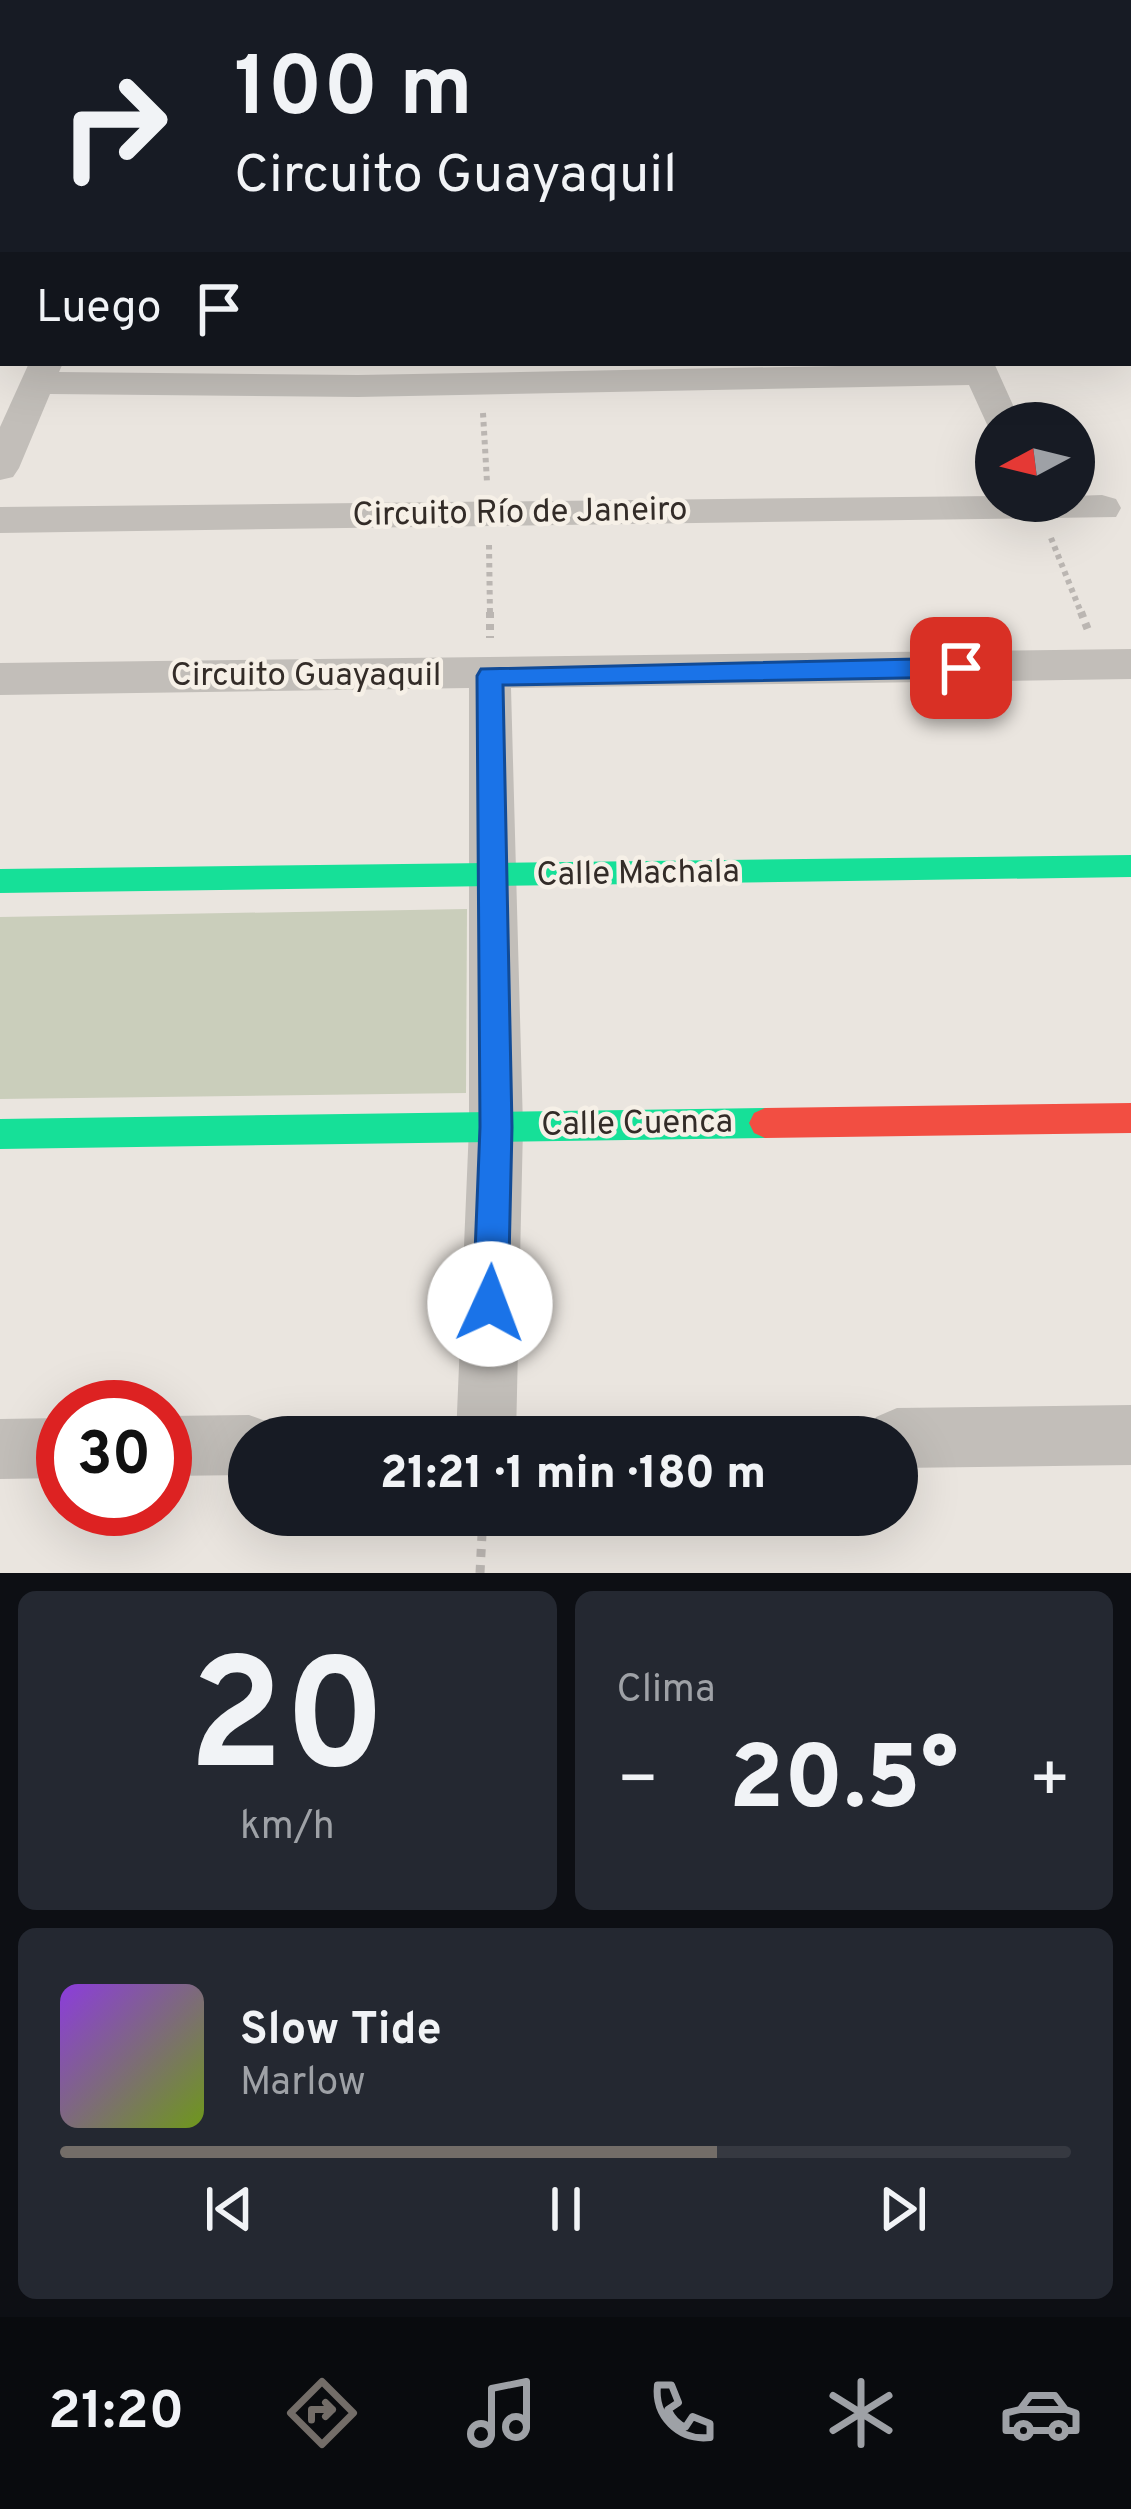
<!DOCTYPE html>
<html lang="es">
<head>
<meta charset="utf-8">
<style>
	body { margin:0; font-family:Overpass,sans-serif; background:#242831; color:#f1f3f6; height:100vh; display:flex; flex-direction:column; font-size:45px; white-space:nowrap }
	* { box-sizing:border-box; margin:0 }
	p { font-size:39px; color:#9ea1a6 }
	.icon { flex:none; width:66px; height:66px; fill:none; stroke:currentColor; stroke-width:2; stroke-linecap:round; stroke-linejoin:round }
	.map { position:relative; height:1573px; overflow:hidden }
	.panel { display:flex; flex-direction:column; gap:18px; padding:18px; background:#0d0f14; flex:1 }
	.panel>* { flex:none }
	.hud { position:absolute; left:0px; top:0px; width:1131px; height:366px; box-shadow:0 12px 48px #0002; background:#171b24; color:#f1f3f6; overflow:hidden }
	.needle { width:78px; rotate:263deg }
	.fabs { position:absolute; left:975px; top:402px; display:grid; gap:24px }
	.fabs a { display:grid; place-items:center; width:120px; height:120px; border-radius:50%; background:#171b24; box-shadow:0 12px 48px #0002; font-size:60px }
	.speed { position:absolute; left:36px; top:1380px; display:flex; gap:24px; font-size:60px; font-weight:700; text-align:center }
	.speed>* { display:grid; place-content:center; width:156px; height:156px; border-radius:50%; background:#171b24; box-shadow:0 12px 48px #0002; line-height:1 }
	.speed .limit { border:18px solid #d22; background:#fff; color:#111 }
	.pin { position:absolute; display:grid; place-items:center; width:102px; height:102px; color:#fff; margin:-51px; border-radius:24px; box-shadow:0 6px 18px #0006 }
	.me { position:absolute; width:132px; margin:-66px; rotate:2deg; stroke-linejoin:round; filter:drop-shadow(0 0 9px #0008) }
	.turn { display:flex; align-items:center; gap:42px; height:252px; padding:0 36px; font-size:54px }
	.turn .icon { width:156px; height:156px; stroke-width:2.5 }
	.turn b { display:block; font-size:84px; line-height:102px }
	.then { display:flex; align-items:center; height:114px; padding:0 36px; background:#0003; gap:24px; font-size:45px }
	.big { font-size:90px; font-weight:800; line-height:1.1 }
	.panel .card { flex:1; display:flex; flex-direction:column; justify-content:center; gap:18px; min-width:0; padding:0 42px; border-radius:18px; background:#242831 }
	.panel .dial { align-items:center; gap:0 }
	.dial b { font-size:156px; line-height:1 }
	.song { display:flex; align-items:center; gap:36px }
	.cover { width:144px; height:144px; border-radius:18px; background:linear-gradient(135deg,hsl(270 70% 55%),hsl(80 70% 35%)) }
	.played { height:12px; border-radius:6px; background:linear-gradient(90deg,#736d68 65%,#363941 65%) }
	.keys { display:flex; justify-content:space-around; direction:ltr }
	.heat { display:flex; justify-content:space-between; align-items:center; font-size:66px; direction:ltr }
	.panel .tiles { flex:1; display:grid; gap:18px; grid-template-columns:1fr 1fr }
	.card:last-child { grid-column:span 2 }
	.trip { position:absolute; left:228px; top:1416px; width:690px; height:120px; border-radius:60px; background:#171b24; box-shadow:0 12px 48px #0002; font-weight:800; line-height:120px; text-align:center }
	.dock { display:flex; height:192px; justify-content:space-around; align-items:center; background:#090b0e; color:#9ea1a6 }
	.dock .icon { width:84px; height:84px }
	.dock .active { color:#736d68 }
	.dock b { font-size:54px; color:#f1f3f6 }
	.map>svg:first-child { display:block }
	.green { fill:#cacebb }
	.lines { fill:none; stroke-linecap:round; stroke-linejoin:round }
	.stream { stroke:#9eb7b8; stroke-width:9 }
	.path-far2 { stroke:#bbb6b2; stroke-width:6; stroke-dasharray:4.5 4.5; stroke-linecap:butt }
	.path-far1 { stroke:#bbb6b2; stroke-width:8; stroke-dasharray:6 6; stroke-linecap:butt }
	.path { stroke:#bbb6b2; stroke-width:9; stroke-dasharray:8 8; stroke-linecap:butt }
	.street { fill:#c2beb9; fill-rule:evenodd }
	.fast { fill:#16e098; fill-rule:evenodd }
	.slow { fill:#ffcf43; fill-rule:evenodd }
	.jam { fill:#f24e42; fill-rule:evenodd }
	.route { fill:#1a73e8; stroke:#114b97; stroke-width:3 }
	.labels { text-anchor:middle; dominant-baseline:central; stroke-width:9; stroke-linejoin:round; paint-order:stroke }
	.street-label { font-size:33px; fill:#332c28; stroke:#f6f0e7 }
</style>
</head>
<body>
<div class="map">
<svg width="1131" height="1573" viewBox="0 0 1131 1573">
	<rect width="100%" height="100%" fill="#eae5df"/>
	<path class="green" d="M467,909L466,1093L0,1099V917Z"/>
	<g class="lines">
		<path class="stream" d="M0,127L3,122"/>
		<path class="path-far2" d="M483,413L487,482
			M1051,538L1082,615
			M489,545L490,615"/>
		<path class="path-far1" d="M490,612V638
			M1081,612L1088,630"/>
		<path class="path" d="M480,1573L483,1515"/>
		<path class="street" d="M207,0H233V3H207Z
			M358,0H384V3H358Z
			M515,0H541L542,3H516Z
			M672,0H698L699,3H673Z
			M810,0H836L837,3H811Z
			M969,0H995L997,3H971Z
			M1128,134H1131V152H1128Z
			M1128,251L1131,252V276L1128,275Z
			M29,363H63L59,372L358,375L994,363L1021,423H996V433L990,431L969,385L358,397L50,394L19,468L13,477L0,480V427Z
			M1102,495L1116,499L1121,508L1116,517L0,533V507L996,496V501H1074V496Z
			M1131,649V679L511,688L523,1127L516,1437H456L469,1127V688L0,695V663Z
			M1131,1405V1465L897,1468V1437H867L876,1417L897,1408Z
			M249,1415L271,1423L276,1437H249V1475L165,1476V1416Z
			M63,1418V1478L0,1479V1419Z"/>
		<path class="fast" d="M3,84V98L0,99V85Z
			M1131,855V877L0,893V869Z
			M765,1108L776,1113L781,1123L776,1133L765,1138L0,1149V1119Z"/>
		<path class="slow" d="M0,16L3,17V34L0,33Z"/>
		<path class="jam" d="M0,178H3L0,195Z
			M1131,1103V1133L765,1138L754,1133L749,1123L754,1113L765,1108Z"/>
	</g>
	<path class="route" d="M961,658L974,668L961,677L503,685L512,1127L508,1304L503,1317L490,1322L478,1317L473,1304L480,1127L477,676L481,669Z"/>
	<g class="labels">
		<g class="street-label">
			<text transform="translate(520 514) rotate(-1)">Circuito Río de Janeiro</text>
			<text x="306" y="677">Circuito Guayaquil</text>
			<text transform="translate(638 875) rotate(-1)">Calle Machala</text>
			<text transform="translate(637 1125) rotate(-1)">Calle Cuenca</text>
		</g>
	</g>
</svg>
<div class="fabs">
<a><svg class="needle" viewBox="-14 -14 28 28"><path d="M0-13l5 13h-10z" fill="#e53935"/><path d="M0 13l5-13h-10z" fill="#9ea1a6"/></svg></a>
</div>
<div class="speed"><div class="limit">30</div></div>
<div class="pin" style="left:961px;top:668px;background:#d93025"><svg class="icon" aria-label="arrive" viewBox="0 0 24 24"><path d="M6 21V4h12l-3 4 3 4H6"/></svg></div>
<svg class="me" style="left:490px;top:1304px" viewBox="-20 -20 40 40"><circle r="19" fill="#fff"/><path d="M0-13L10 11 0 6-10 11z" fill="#1a73e8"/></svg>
<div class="trip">21:21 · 1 min · 180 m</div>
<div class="hud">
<div class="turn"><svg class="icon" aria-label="right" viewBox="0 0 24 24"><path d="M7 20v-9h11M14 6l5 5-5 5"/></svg><div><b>100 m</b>Circuito Guayaquil</div></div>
<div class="then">Luego<svg class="icon" aria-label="arrive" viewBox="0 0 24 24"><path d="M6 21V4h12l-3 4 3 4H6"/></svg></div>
</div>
</div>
<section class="panel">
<div class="tiles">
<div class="card dial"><b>20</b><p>km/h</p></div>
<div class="card"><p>Clima</p>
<div class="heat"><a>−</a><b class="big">20.5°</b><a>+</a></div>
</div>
<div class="card">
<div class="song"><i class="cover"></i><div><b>Slow Tide</b><p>Marlow</p></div></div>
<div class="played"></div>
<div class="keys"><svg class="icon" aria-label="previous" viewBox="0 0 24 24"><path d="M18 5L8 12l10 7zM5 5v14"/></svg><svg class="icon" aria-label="pause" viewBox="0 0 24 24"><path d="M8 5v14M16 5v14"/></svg><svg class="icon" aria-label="next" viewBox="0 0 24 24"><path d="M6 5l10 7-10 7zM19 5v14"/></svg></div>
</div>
</div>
</section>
<nav class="dock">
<b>21:20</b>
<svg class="icon active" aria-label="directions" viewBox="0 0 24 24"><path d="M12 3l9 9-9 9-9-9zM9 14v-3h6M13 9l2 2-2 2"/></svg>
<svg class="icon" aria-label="music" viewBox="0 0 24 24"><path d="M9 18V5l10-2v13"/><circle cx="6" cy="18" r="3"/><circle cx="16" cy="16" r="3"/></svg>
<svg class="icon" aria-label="phone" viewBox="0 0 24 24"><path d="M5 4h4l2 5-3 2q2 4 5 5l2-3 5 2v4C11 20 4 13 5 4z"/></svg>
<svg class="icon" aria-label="climate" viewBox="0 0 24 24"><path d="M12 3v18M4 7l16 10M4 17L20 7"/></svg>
<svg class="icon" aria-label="car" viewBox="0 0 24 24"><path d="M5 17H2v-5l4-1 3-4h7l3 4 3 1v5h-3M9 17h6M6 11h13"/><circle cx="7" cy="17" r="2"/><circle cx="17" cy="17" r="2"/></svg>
</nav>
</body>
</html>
